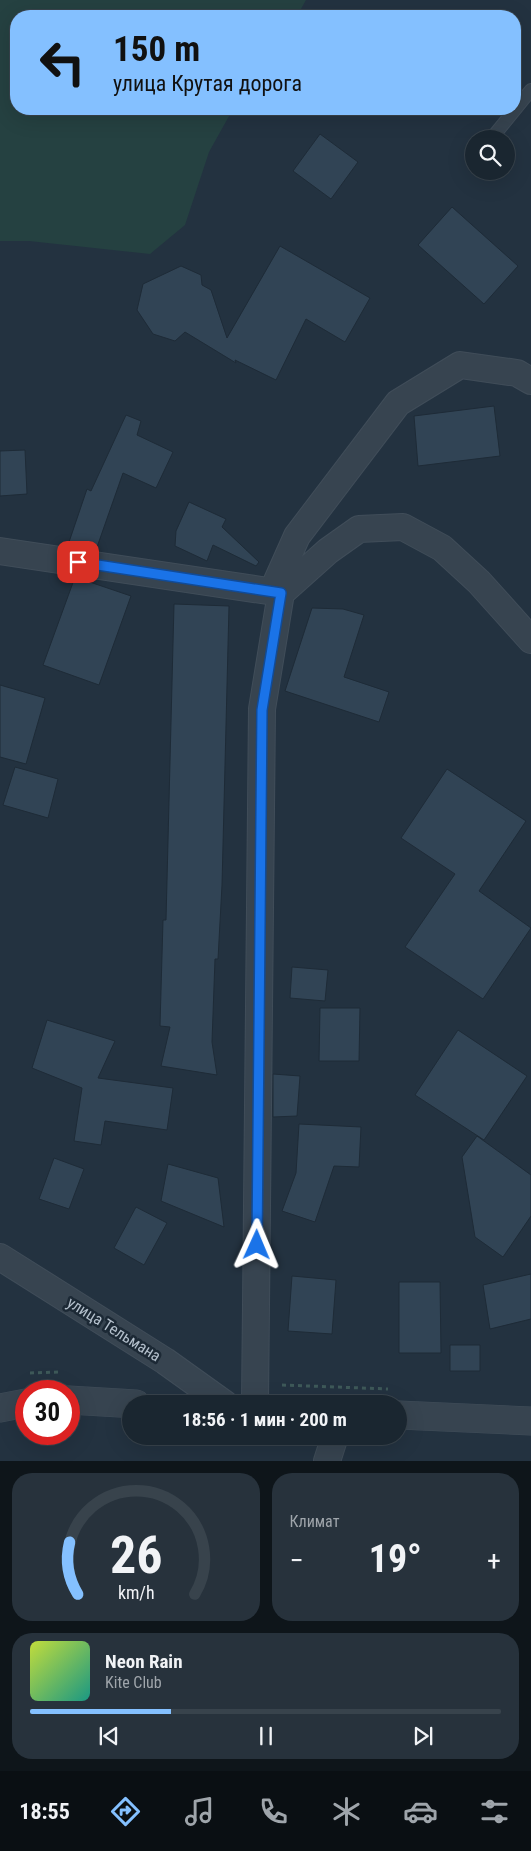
<!DOCTYPE html>
<html lang="ru">
<head>
<meta charset="utf-8">
<style>
	body { margin:0; font-family:"Roboto Condensed",sans-serif; background:#27323c; color:#f1f3f6; height:100vh; display:flex; flex-direction:column; font-size:19px; white-space:nowrap }
	* { box-sizing:border-box; margin:0 }
	p { font-size:16px; color:#9fa5ab }
	.icon { flex:none; width:28px; height:28px; fill:none; stroke:currentColor; stroke-width:2; stroke-linecap:round; stroke-linejoin:round }
	.map { position:relative; height:1461px; overflow:hidden }
	.sheet { display:flex; flex-direction:column; gap:12px; padding:12px; background:#0e151a; flex:1 }
	.sheet>* { flex:none }
	.top-card { position:absolute; left:10px; top:10px; width:511px; height:105px; border-radius:20px; box-shadow:0 5px 20px #0002,0 0 0 1px #38434c; background:#84c0ff; color:#111; overflow:hidden }
	.controls { position:absolute; left:465px; top:130px; display:grid; gap:10px }
	.controls a { display:grid; place-items:center; width:50px; height:50px; border-radius:50%; background:#1a2630; box-shadow:0 5px 20px #0002,0 0 0 1px #38434c; font-size:25px }
	.speed { position:absolute; left:15px; top:1380px; display:flex; gap:10px; font-size:25px; font-weight:700; text-align:center }
	.speed>* { display:grid; place-content:center; width:65px; height:65px; border-radius:50%; background:#1a2630; box-shadow:0 5px 20px #0002,0 0 0 1px #38434c; line-height:1 }
	.speed .limit { border:8px solid #d22; background:#fff; color:#111 }
	.pin { position:absolute; display:grid; place-items:center; width:42px; height:42px; color:#fff; margin:-21px; border-radius:10px; box-shadow:0 2px 8px #0006 }
	.me { position:absolute; width:55px; margin:-28px; rotate:1deg; stroke-linejoin:round; filter:drop-shadow(0 0 4px #0008) }
	.turn { display:flex; align-items:center; gap:18px; height:105px; padding:0 20px; font-size:22px }
	.turn .icon { width:65px; height:65px; stroke-width:2.5 }
	.turn b { display:block; font-size:35px; line-height:42px }
	.big { font-size:38px; font-weight:700; line-height:1.1 }
	.sheet .card { flex:1; display:flex; flex-direction:column; justify-content:center; gap:8px; min-width:0; padding:0 18px; border-radius:20px; background:#27323c }
	.sheet .dial { align-items:center; gap:0 }
	.dial svg { height:130px; overflow:visible; fill:none; stroke:#38434c; stroke-width:7; stroke-linecap:round; text-anchor:middle }
	.dial text { fill:#f1f3f6; stroke:none }
	.song { display:flex; align-items:center; gap:15px }
	.cover { width:60px; height:60px; border-radius:8px; background:linear-gradient(135deg,hsl(70 70% 55%),hsl(170 70% 35%)) }
	.played { height:5px; border-radius:2px; background:linear-gradient(90deg,#84c0ff 30%,#38434c 30%) }
	.keys { display:flex; justify-content:space-around; direction:ltr }
	.heat { display:flex; justify-content:space-between; align-items:center; font-size:28px; direction:ltr }
	.sheet .tiles { flex:1; display:grid; gap:12px; grid-template-columns:1fr 1fr }
	.card:last-child { grid-column:span 2 }
	.trip { position:absolute; left:122px; top:1395px; width:285px; height:50px; border-radius:25px; background:#1a2630; box-shadow:0 5px 20px #0002,0 0 0 1px #38434c; font-weight:700; line-height:50px; text-align:center }
	.tabs { display:flex; height:80px; justify-content:space-around; align-items:center; background:#0a0f13; color:#9fa5ab }
	.tabs .icon { width:35px; height:35px }
	.tabs .active { color:#84c0ff }
	.tabs b { font-size:22px; color:#f1f3f6 }
	.map>svg:first-child { display:block }
	.green { fill:#254141 }
	.building { fill:#314455; stroke:#1e2b37 }
	.lines { fill:none; stroke-linecap:round; stroke-linejoin:round }
	.service-casing { stroke:#404d59; stroke-width:14 }
	.minor-casing { stroke:#404d59; stroke-width:28 }
	.tertiary-casing { stroke:#404d59; stroke-width:29 }
	.path { stroke:#3e5959; stroke-width:3; stroke-dasharray:4 4; stroke-linecap:butt }
	.service { stroke:#374450; stroke-width:12 }
	.minor { stroke:#374450; stroke-width:26 }
	.tertiary { stroke:#374450; stroke-width:28 }
	.route-casing { stroke:#114b97; stroke-width:12 }
	.route { stroke:#1a73e8; stroke-width:9 }
	.labels { text-anchor:middle; dominant-baseline:central; stroke-width:5; stroke-linejoin:round; paint-order:stroke }
	.street-label { font-size:16px; fill:#b3bfcb; stroke:#1c2935 }
</style>
</head>
<body>
<div class="map">
<svg width="531" height="1461" viewBox="0 0 531 1461">
	<rect width="100%" height="100%" fill="#233240"/>
	<path class="green" d="M0,0H306L297,16H16V109H233L209,152L185,225L150,254L29,241H0Z"/>
	<path class="building" d="M320,134L358,162L331,199L293,171Z
		M452,207L518,266L484,304L418,245Z
		M280,246L370,298L345,342L306,319L276,380L235,360L236,363L185,332L175,341L153,334L137,310L143,284L181,266L201,275L202,285L211,290L227,338Z
		M494,406L500,456L418,466L414,416Z
		M126,415L141,421L137,435L173,452L156,488L123,473L96,550L68,545L87,489L91,491Z
		M25,450L27,494L0,496V451Z
		M189,502L226,519L222,527L259,562L256,566L213,545L207,561L175,546L176,531Z
		M75,577L131,596L99,685L43,665Z
		M174,604L229,606L222,885L218,959H215L212,1042L217,1075L161,1066L170,1027L160,1026L163,920H166Z
		M312,608L343,609L364,615L344,677L389,692L379,722L285,691Z
		M0,685L45,698L26,764L0,757Z
		M15,767L58,779L48,818L3,805Z
		M447,769L526,821L479,891L531,928L483,999L405,947L455,874L401,838Z
		M292,967L328,970L325,1001L290,998Z
		M320,1008H360L359,1061H319Z
		M47,1020L115,1041L98,1078L173,1088L167,1130L105,1121L101,1145L74,1141L82,1088L32,1068Z
		M458,1030L527,1076L484,1140L415,1095Z
		M273,1074L300,1076L297,1116L273,1117Z
		M299,1124L361,1127L359,1167L334,1166L315,1222L282,1211L296,1173Z
		M477,1136L531,1175V1216L503,1257L475,1237L462,1157Z
		M54,1158L84,1169L69,1209L39,1199Z
		M168,1164L218,1178L224,1227L161,1201Z
		M136,1207L167,1223L144,1265L114,1248Z
		M531,1274V1319L490,1329L483,1285Z
		M292,1276L336,1280L332,1334L288,1331Z
		M399,1282H440L441,1353H399Z
		M450,1345H480V1371H450Z"/>
	<g class="lines">
		<g class="service-casing">
			<path id="service" d="M491,139L531,90"/>
		</g>
		<g class="minor-casing">
			<path id="minor" d="M0,551L281,593
				M272,592L297,536L398,403L460,365L517,373L531,381
				M281,593L328,551L359,529L403,527L442,548L479,582L531,640
				M0,1257L165,1361L225,1404
				M255,1404L262,709L281,593
				M327,1461L335,1436"/>
		</g>
		<g class="tertiary-casing">
			<path id="tertiary" d="M69,1400L136,1404
				M0,1408L26,1403
				M399,1415L531,1421"/>
		</g>
		<path class="path" d="M30,1373L59,1372
			M282,1385L388,1389"/>
		<use href="#service" class="service"/>
		<use href="#minor" class="minor"/>
		<use href="#tertiary" class="tertiary"/>
	</g>
	<g class="lines">
		<g class="route-casing">
			<path id="route" d="M78,562L281,593L262,710L257,1245"/>
		</g>
		<use href="#route" class="route"/>
	</g>
	<g class="labels">
		<g class="street-label">
			<text transform="translate(114 1329) rotate(32)">улица Тельмана</text>
		</g>
	</g>
</svg>
<div class="controls">
<a><svg class="icon" aria-label="search" viewBox="0 0 24 24"><circle cx="10" cy="10" r="6"/><path d="M15 15l6 6"/></svg></a>
</div>
<div class="speed"><div class="limit">30</div></div>
<div class="pin" style="left:78px;top:562px;background:#d93025"><svg class="icon" aria-label="arrive" viewBox="0 0 24 24"><path d="M6 21V4h12l-3 4 3 4H6"/></svg></div>
<svg class="me" style="left:257px;top:1245px" viewBox="-20 -20 40 40"><path d="M0-17L14 15 0 8-14 15z" fill="#1a73e8" stroke="#fff" stroke-width="4"/></svg>
<div class="trip">18:56 · 1 мин · 200 m</div>
<div class="top-card">
<div class="turn"><svg class="icon" aria-label="left" viewBox="0 0 24 24"><path d="M17 20v-9H6M10 6l-5 5 5 5"/></svg><div><b>150 m</b>улица Крутая дорога</div></div>
</div>
</div>
<section class="sheet">
<div class="tiles">
<div class="card dial"><svg viewBox="0 0 100 80">
<path d="M14 69A42 42 0 1 1 86 69"/>
<path d="M14 69A42 42 0 0 1 9 37" stroke="#84c0ff"/>
<text x="50" y="56" font-size="32" font-weight="700">26</text>
<text x="50" y="72" font-size="11">km/h</text>
</svg></div>
<div class="card"><p>Климат</p>
<div class="heat"><a>−</a><b class="big">19°</b><a>+</a></div>
</div>
<div class="card">
<div class="song"><i class="cover"></i><div><b>Neon Rain</b><p>Kite Club</p></div></div>
<div class="played"></div>
<div class="keys"><svg class="icon" aria-label="previous" viewBox="0 0 24 24"><path d="M18 5L8 12l10 7zM5 5v14"/></svg><svg class="icon" aria-label="pause" viewBox="0 0 24 24"><path d="M8 5v14M16 5v14"/></svg><svg class="icon" aria-label="next" viewBox="0 0 24 24"><path d="M6 5l10 7-10 7zM19 5v14"/></svg></div>
</div>
</div>
</section>
<nav class="tabs">
<b>18:55</b>
<svg class="icon active" aria-label="directions" viewBox="0 0 24 24"><path d="M12 3l9 9-9 9-9-9zM9 14v-3h6M13 9l2 2-2 2"/></svg>
<svg class="icon" aria-label="music" viewBox="0 0 24 24"><path d="M9 18V5l10-2v13"/><circle cx="6" cy="18" r="3"/><circle cx="16" cy="16" r="3"/></svg>
<svg class="icon" aria-label="phone" viewBox="0 0 24 24"><path d="M5 4h4l2 5-3 2q2 4 5 5l2-3 5 2v4C11 20 4 13 5 4z"/></svg>
<svg class="icon" aria-label="climate" viewBox="0 0 24 24"><path d="M12 3v18M4 7l16 10M4 17L20 7"/></svg>
<svg class="icon" aria-label="car" viewBox="0 0 24 24"><path d="M5 17H2v-5l4-1 3-4h7l3 4 3 1v5h-3M9 17h6M6 11h13"/><circle cx="7" cy="17" r="2"/><circle cx="17" cy="17" r="2"/></svg>
<svg class="icon" aria-label="filters" viewBox="0 0 24 24"><path d="M4 7h16M4 17h16"/><circle cx="9" cy="7" r="2"/><circle cx="15" cy="17" r="2"/></svg>
</nav>
</body>
</html>
